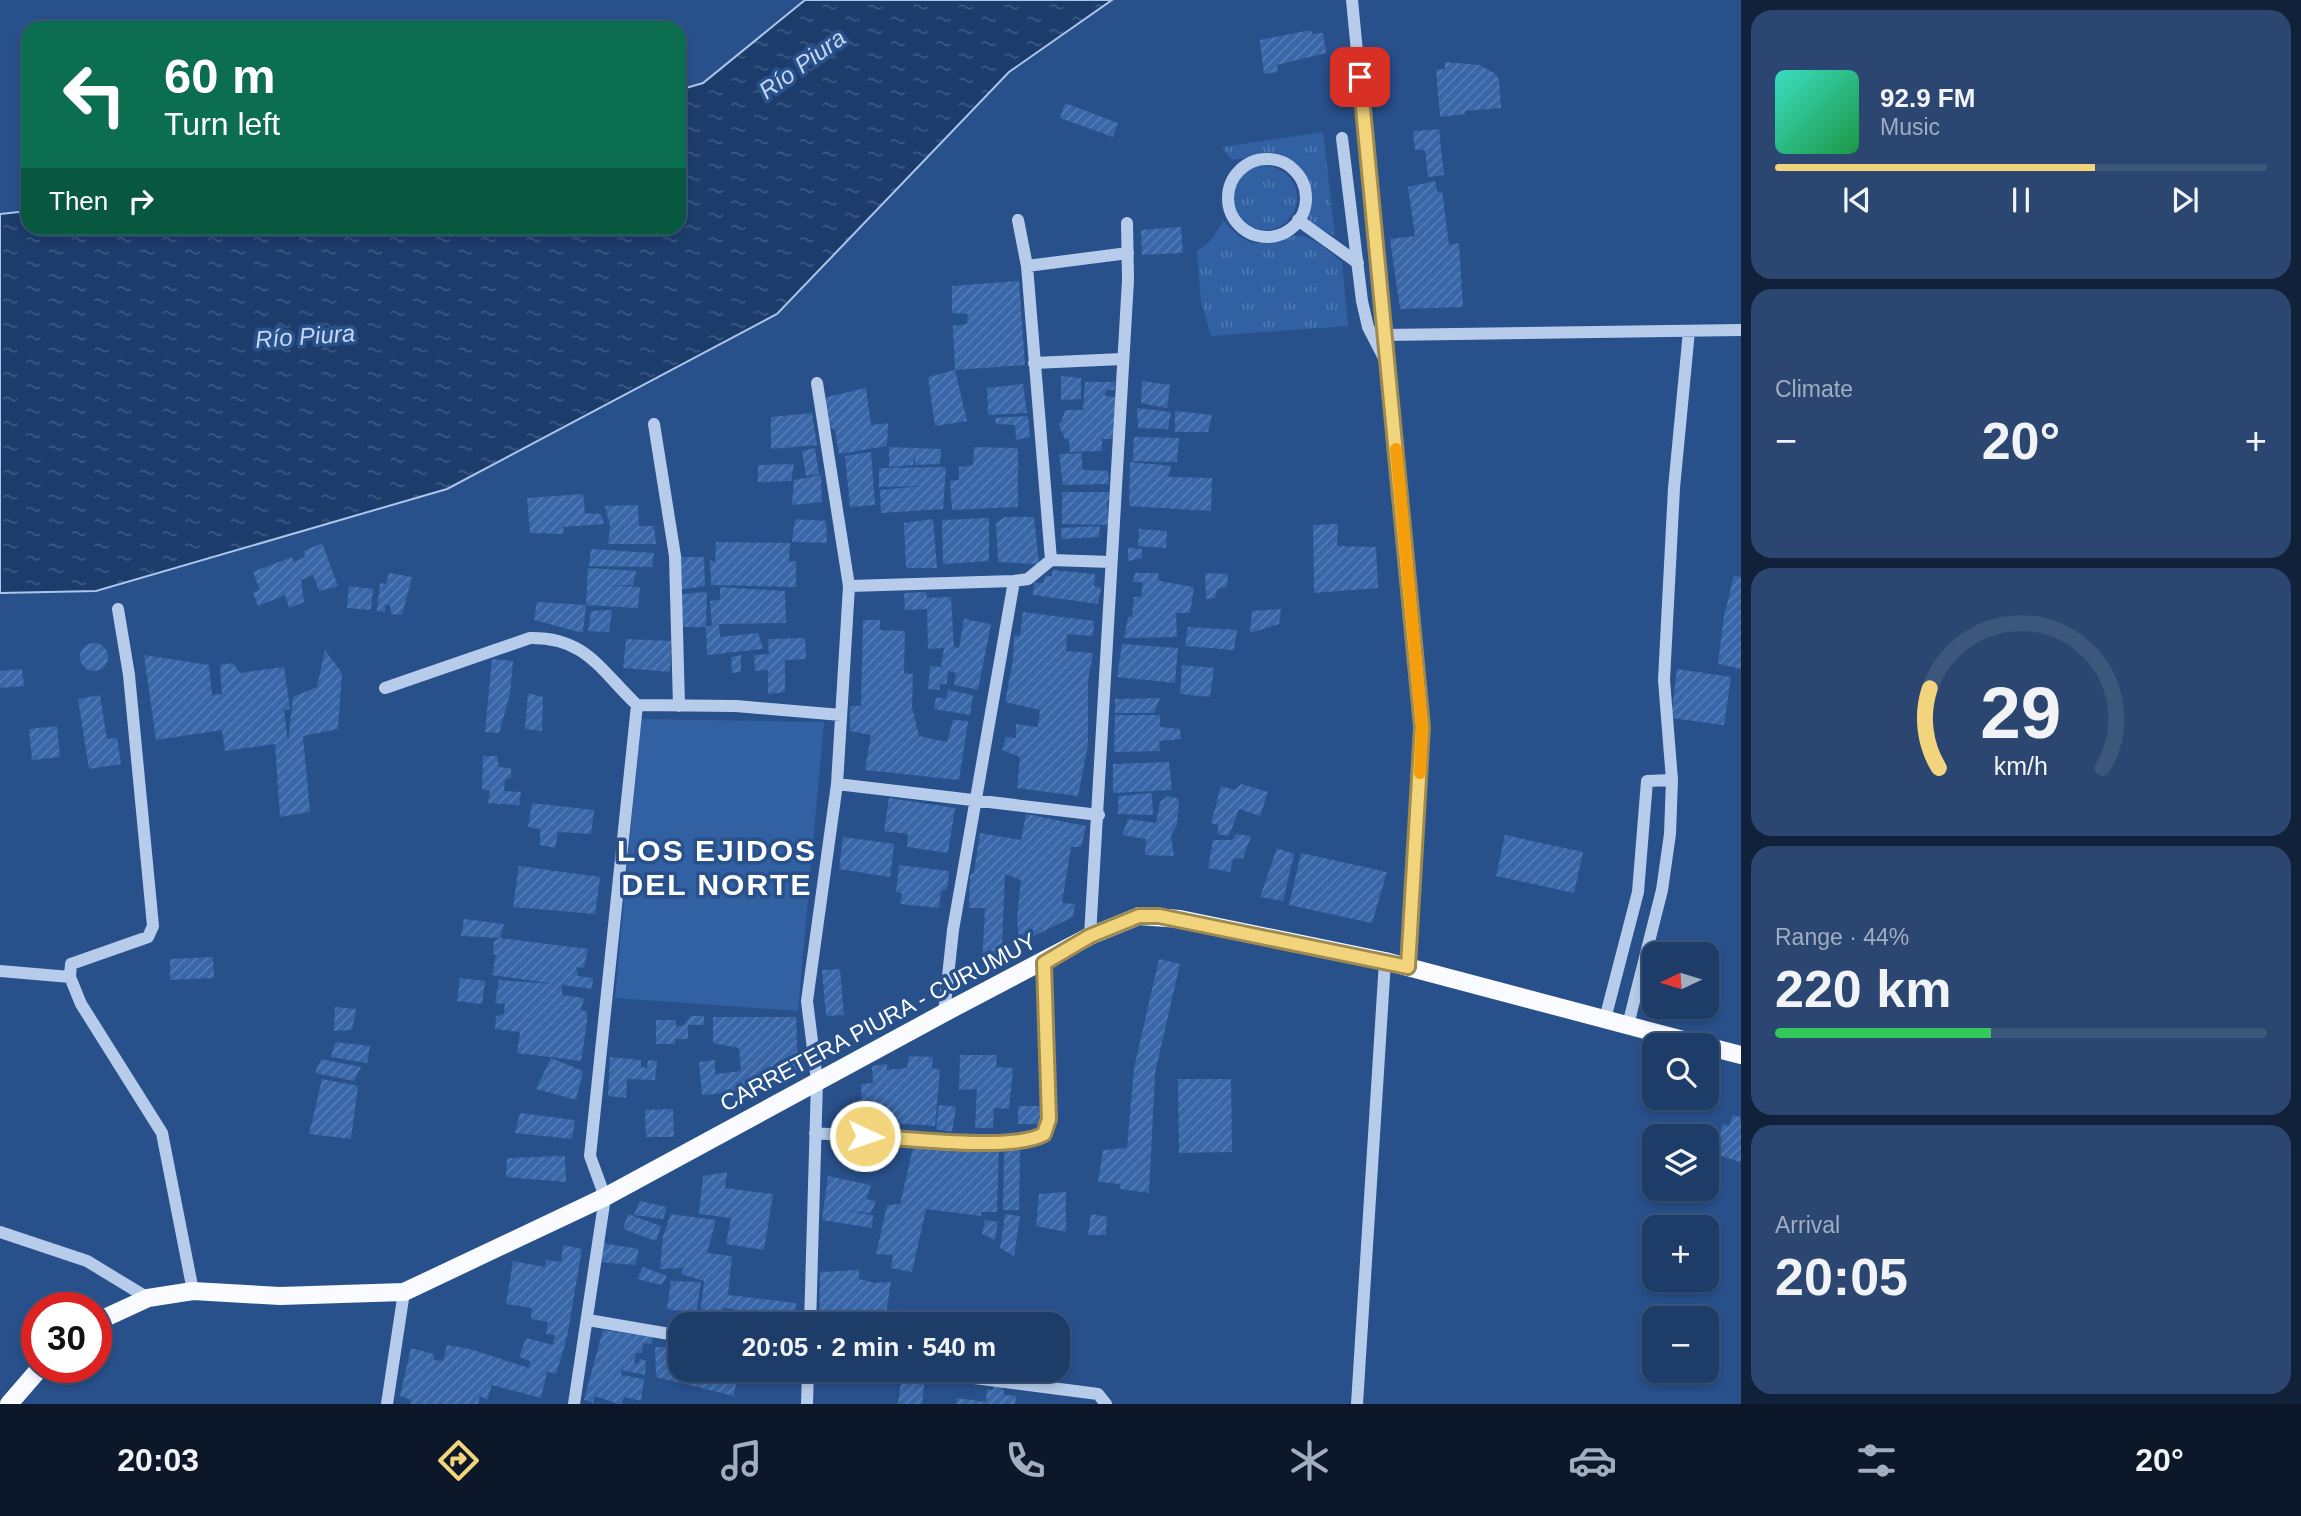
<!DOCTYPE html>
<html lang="en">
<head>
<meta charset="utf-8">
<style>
	body { margin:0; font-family:Arial,sans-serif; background:#2b4771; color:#f1f3f6; height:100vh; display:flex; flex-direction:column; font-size:26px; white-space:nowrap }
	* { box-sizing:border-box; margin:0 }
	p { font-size:23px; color:#a1adc0 }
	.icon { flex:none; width:38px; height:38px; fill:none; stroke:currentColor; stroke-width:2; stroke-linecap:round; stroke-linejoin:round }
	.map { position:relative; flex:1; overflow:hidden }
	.side { display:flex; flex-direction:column; gap:10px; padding:10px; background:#102139; width:560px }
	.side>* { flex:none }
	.banner { position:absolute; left:21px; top:21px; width:665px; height:214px; border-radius:21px; box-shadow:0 4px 10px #0003,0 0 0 2px #3c567c; background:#0b6e4f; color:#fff; overflow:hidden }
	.needle { width:46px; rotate:266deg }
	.fabs { position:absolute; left:1642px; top:942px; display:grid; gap:14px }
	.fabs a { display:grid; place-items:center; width:77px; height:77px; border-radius:14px; background:#1e3c68; box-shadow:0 4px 10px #0003,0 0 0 2px #3c567c; font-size:35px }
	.speed { position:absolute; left:21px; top:1292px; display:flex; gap:14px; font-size:35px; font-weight:700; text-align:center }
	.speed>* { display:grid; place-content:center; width:91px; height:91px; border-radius:50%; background:#1e3c68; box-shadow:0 4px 10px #0003,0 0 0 2px #3c567c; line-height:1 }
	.speed .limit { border:10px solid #d22; background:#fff; color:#111 }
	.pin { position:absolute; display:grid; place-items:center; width:60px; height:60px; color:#fff; margin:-30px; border-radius:14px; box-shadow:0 4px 10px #0006 }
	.me { position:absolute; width:77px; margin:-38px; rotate:93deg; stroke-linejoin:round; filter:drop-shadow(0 0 5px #0008) }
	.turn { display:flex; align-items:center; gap:24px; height:147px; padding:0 28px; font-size:32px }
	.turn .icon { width:91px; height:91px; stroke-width:2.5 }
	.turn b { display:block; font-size:49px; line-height:60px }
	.then { display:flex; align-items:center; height:66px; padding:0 28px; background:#0003; gap:14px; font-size:26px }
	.big { font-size:52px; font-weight:800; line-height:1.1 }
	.side .card { flex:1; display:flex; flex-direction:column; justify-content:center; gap:10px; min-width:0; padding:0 24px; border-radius:21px; background:#2b4771 }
	.side .dial { align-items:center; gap:0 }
	.dial svg { height:182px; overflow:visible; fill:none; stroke:#3c567c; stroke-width:7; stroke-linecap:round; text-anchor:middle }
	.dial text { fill:#f1f3f6; stroke:none }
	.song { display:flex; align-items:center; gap:21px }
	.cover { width:84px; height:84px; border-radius:10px; background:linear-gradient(135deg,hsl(170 70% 55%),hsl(140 70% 35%)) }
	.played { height:7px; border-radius:4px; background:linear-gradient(90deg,#f2d47d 65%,#3c567c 65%) }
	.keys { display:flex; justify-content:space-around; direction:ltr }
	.heat { display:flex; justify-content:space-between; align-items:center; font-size:38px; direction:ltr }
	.charge { height:10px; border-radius:5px; background:linear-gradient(90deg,#34c759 44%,#3c567c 0) }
	.trip { position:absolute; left:668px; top:1312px; width:402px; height:70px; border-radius:21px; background:#1e3c68; box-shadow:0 4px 10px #0003,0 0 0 2px #3c567c; font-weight:800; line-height:70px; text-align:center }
	.tab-bar { display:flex; height:112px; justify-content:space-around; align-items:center; background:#0c182a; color:#a1adc0 }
	.tab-bar .icon { width:49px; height:49px }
	.tab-bar .on { color:#f2d47d }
	.tab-bar b { font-size:32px; color:#f1f3f6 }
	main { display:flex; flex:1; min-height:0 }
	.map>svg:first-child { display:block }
	.grass { fill:url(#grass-tufts) }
	.pitch { fill:#3261a3 }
	.water { fill:url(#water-ripples); stroke:#abc6ea; stroke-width:2 }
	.building { fill:url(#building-hatch) }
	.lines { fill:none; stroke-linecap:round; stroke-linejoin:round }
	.minor { stroke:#b7ccea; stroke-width:12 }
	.major { stroke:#fafbfe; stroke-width:18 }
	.route-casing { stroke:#9d8a51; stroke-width:18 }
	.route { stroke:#f2d47d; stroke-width:12 }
	.slow { stroke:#f59e0b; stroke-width:12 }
	.labels { text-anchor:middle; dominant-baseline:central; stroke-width:7; stroke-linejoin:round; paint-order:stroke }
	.street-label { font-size:23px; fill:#fff; stroke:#28508b }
	.water-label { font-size:24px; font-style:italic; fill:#c2d6f1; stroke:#28508b }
	.district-label { font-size:30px; font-weight:bold; letter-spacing:2px; fill:#fff; stroke:#28508b }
</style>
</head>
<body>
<main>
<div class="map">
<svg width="1741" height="1404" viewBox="0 0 1741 1404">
	<defs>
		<pattern id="grass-tufts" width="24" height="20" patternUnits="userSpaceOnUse" patternTransform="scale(1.75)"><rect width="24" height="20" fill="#3261a3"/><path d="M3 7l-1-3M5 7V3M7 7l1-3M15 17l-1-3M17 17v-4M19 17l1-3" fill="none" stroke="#5179b1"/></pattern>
		<pattern id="water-ripples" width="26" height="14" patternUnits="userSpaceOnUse" patternTransform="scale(1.75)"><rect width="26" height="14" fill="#1c3c6c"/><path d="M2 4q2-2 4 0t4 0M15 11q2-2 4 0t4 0" fill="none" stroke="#3e5982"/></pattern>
		<pattern id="building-hatch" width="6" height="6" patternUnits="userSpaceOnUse" patternTransform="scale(1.75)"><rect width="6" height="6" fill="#3866a8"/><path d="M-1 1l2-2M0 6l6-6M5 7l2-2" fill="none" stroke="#567db5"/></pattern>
	</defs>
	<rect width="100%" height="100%" fill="#28508b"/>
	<path class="grass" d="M1323,132L1335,236L1308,221C1306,213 1310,208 1310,200C1307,150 1269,152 1232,160L1222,147Z
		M1233 198a32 32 0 1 1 64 0a32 32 0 1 1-64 0Z
		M1224,221C1260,262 1260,233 1299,236C1315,237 1330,253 1342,262L1348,326L1211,336L1201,302L1197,251L1210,241Z"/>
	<path class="pitch" d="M641,719L824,722L798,1011L615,998Z"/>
	<path class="water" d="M805,0H1112L1009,72L777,314L447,489L96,591L0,593V214L28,211V228H679V90L703,83Z"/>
	<path class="building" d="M1311,30L1312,34L1323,33L1326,53L1277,65L1278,72L1264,74L1260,40Z
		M1445,62L1480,65L1494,73L1499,79L1501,108L1465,111V114L1440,117L1436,70L1445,69Z
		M1065,103L1118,123L1113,137L1060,118Z
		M1439,129L1444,175L1428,177L1425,150H1415L1413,131Z
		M1435,181L1437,192L1442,191L1449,245L1459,243L1463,307L1400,309L1390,239L1415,236L1408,187Z
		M1181,227L1183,253L1142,255L1141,230Z
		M1019,281L1025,365L955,370L967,421L935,426L928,377L955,370L953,326L967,324L968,314L952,313V286Z
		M1061,376L1081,378V399L1061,400Z
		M1142,381L1170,385L1167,408L1141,403Z
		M1085,382H1115L1114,390H1106L1105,396L1116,397L1115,439H1102V451L1070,452L1069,439H1065L1058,423H1061L1065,410H1083Z
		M1023,384L1027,413L988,415L987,388Z
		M866,388L871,425L888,423L887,446L839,454L835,430L827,425L823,398Z
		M1137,408L1171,412L1168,429L1138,428Z
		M1175,411L1212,415L1208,432H1175Z
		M812,413L817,445L771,449V417Z
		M1028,416L1030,437L1016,440L1015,425L996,424L995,418Z
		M1134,437L1179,438L1177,462L1133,461Z
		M889,447L941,449L940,464L915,465V453L913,465L889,467Z
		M974,447L1018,448V507L952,510L950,481L959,480V467L973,465Z
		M815,448L819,474L806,476L802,451Z
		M871,452L875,505L850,507L845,456Z
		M1082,453V470L1108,471L1109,484L1063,485L1059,454Z
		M1130,462L1171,466L1168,477L1212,478L1211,511L1129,506Z
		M794,464L791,481L758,482V465Z
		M946,467L943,509L881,513L880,490L922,486L879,487V468Z
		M821,475L822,502L792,505L794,480Z
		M1062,492H1111L1107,503L1109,525L1062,524Z
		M583,494L585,513L601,514L604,524L563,527L564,534L530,533L527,498Z
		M638,505L639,526H654L656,544H608L610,526L605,506Z
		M1005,517H1034L1039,564L998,562L996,523Z
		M989,518V561L943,564L942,520Z
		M795,519L826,521L827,543L792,542Z
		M933,519L937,568H906L904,523Z
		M1338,524L1337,546L1376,547L1378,588L1314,593L1313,525Z
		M1100,526L1099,537L1062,539L1061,528Z
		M1139,529L1167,531L1166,548L1138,546Z
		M716,542L790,543L789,562L796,561V587L711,585L710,560L715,562Z
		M322,543L338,586L319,591L313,575L301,580L304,602L289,608L285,595L258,606L253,593L260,590L253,572L292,557L294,562L305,557L304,551Z
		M1128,548L1142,549V558L1128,561Z
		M591,549L654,553L652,567L589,566Z
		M680,557H704L705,586L679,590Z
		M588,568L636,571L633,585H607L640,587L638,608L586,605Z
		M1052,570L1095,574L1094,586L1101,588L1098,604L1033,595L1034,583H1043L1045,576H1052Z
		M389,573L412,577L402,615L391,614L390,605H385V612L377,611L380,583L386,584Z
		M1135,573H1158L1159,581L1194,587L1190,613H1176L1177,637L1124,638L1128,617H1132L1134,597H1141L1143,582H1133Z
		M1205,573L1228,574L1227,587L1217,589L1215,598L1206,599Z
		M1734,576L1741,577V669L1718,664L1724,616Z
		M349,586L373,589L371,610L347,608Z
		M720,587L785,591L786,623L719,624L720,637L758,633L763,649L707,655L706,627L712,625L710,601L720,600Z
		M707,592L706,627H681L682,594Z
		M926,592L927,598L951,597L954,647L959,648L964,619L991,624L978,690L954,685L956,673L948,671L947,684H940V690L928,689L930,666L941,667L944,648L928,649L927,609L905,610L904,593Z
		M537,602L586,605L583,633L534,620Z
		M1281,609L1279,624L1250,633L1252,611Z
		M612,610L609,632L588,631L591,611Z
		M1023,612L1094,621L1093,636L1067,634L1066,651L1093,653L1088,681V745L1078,796L1017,788L1020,757L1002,750L1006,737L1016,738V724L1038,727L1040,710L1005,702L1013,660L1014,635L1020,636Z
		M863,620H880V630L905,631L904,673L913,674L912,707L919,736L947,742L953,720L968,721L959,780L865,770L871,735L850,731V706H861Z
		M1188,627L1237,630L1234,650L1185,646Z
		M805,638L806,659L785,660V692L768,694V670L755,671L754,655L769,654L768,639Z
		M626,639L671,641L670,672L623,668Z
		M80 657a14 14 0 1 1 28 0a14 14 0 1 1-28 0Z
		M1122,644L1178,648L1175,683L1117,677Z
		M325,650L342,673L338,729L303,736L310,812L280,817L275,744L225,751L222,730L156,740L144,655L209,665L212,695L222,694L220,665L233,663L240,673L284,667L290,709L284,710L288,742L293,697L317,687Z
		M741,655V672L732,673L731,657Z
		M492,659L513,661L510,694L499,733L485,732Z
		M1182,665L1214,668L1210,697L1180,694Z
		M22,669L24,686L0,688V671Z
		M1677,669L1731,677L1724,725L1671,718Z
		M948,690L973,695L970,715L934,709L936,697L946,699Z
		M528,693L543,697L542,731L525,729Z
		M100,695L107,739L117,738L121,764L89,769L78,699Z
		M1160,698L1154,713H1115V699Z
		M1115,715H1160V727L1180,729L1181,739L1159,741L1160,751L1114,752Z
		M57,726L60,757L32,760L29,729Z
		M483,756H497L499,767L511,768V778L505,779L504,791L521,792L519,805L488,803L490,791L482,789Z
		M1169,762L1172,790L1113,793V764Z
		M1241,784L1268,792L1260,816L1239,809L1229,836L1218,834V825L1211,823L1221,786L1235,790Z
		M1152,793L1153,815L1118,814V796Z
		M1168,796L1179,799L1177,825L1171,835L1174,856L1145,855L1146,839L1122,835L1128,819L1156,823L1160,802Z
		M889,798L955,808L948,853L907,847L908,834L884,831Z
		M532,803L594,810L591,834L558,832L555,848L540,845V829L528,827Z
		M1026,814L1086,826L1081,847H1071L1062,903L1075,904L1073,917L1019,943L1017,918L1021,880L1005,874L1001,968L982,967L985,908H969L970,874L974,873L980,833L1021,840Z
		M1236,834L1251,836L1243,858L1233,859L1230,872L1208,868L1213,840H1232Z
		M1505,835L1583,852L1574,893L1496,876Z
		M843,837L894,844L890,877L839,869Z
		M1277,848L1294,854L1283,901L1260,897Z
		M1301,853L1387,872L1372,923L1289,905Z
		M899,865L949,871L947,889L941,891L939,908L900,904L902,893L896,892Z
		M519,866L600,877L595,914L513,907Z
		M464,919L504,924L500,938L588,949L584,968L576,967L578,976L593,978L592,989L562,985V995L584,998L581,1010L587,1012V1022L581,1061L517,1053L520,1032L495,1029L496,1016L504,1014L505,1004L495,1003L499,980L554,984L492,975L496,955L493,954L494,941L500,938L461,936Z
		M213,957L214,978L170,980V959Z
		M1159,959L1180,964L1155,1073L1149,1193L1120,1189V1184L1098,1182L1103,1150L1127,1148L1134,1068Z
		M840,969L844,1015L826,1016L822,970Z
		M460,978L485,981L482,1004L457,1001Z
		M335,1007L356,1009L352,1030L334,1031Z
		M691,1016H704V1025H688V1039H675V1044H656V1020H676V1027L684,1025Z
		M713,1017H796L798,1071L781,1080L780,1072L758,1074L759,1090L702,1095L699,1062L715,1060V1074L741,1071L739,1048L713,1043Z
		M335,1042L370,1046L367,1063L331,1057Z
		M960,1055H997L996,1067L1013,1068L1009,1109L994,1108L993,1128H975L977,1089L959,1090Z
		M909,1056L933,1057L932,1068L940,1070L935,1126L862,1121L861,1084L873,1083L872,1066L887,1064V1070L907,1068Z
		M610,1057L641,1060V1067L647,1068L648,1060L657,1061L655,1080L627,1079L626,1098L608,1096Z
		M551,1058L583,1071L576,1100L536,1089Z
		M321,1059L361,1067L354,1081L315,1073Z
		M322,1079L358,1086L351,1139L309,1134Z
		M1178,1079H1231L1232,1152L1179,1153Z
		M939,1105L956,1107L952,1132L936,1129Z
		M1018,1106H1040L1041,1124H1018Z
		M673,1109L674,1137H646L645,1110Z
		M520,1113L575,1120L572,1139L515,1133Z
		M1733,1115L1741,1117V1162L1714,1154L1723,1124L1729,1126Z
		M914,1144L990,1150L999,1147L997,1212H981V1216L926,1209L912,1272L891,1268L893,1255L876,1254L887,1205L900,1204Z
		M1020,1148L1019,1210H1003L1004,1149Z
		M565,1156L566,1182L506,1177L507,1158Z
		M727,1172L725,1188L773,1194L764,1250L726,1244L731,1218L699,1214L703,1176Z
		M828,1176L871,1185L866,1199L876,1201L871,1213L842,1210L873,1215L872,1228L822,1220Z
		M1066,1192V1232L1036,1226L1039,1194Z
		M640,1201L667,1207L663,1219L634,1215Z
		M628,1214L661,1226L656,1241L623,1229Z
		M671,1214L716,1220L707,1253L732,1256L728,1295L796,1303L794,1325H731L733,1309L723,1308L721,1325L699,1323L704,1281L681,1274L684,1267L687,1254L683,1268L660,1269L663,1236Z
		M1005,1214L1020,1216L1014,1256L1000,1248Z
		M1091,1214L1107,1217L1106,1235H1088Z
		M985,1220L998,1222L995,1240L982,1234Z
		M602,1243L639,1249L635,1265L600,1262Z
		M563,1245L582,1249L567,1337L556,1374L547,1372L541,1398L492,1385L487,1400L480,1396L478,1404H410L411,1400L400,1396L411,1348L434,1354V1360L443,1361L447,1345L470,1349L529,1368L530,1361L519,1357L526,1338L553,1345L555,1335L546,1334L548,1322L531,1319L532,1308L506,1304L513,1261L545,1267L546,1260L561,1262Z
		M1706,1254L1713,1255L1707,1289L1691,1286L1693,1279H1706Z
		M643,1267L667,1276L662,1285L637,1279Z
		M859,1270V1279L875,1283L891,1282L884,1325H819L820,1272Z
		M671,1281L701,1282L696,1314L667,1309Z
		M899,1309L958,1320L957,1325H895Z
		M603,1330L653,1337L651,1344L643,1343L642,1353H636L634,1363L638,1364L640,1359L646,1361L645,1375L622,1370L621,1375L644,1379L641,1401L624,1397L622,1404H618L595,1396L593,1403L584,1400Z
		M670,1341L681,1343V1370H738L734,1396L656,1377L655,1347H668Z
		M902,1374L925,1377L922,1404H898Z
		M994,1386L1002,1387L1005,1395L1016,1396L1015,1404H956L957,1398L986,1402L987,1389L993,1390Z"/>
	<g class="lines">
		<path class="minor" d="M1352,0L1422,727L1408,967
			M1342,138L1362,301L1368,327L1384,358
			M1228 198a39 39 0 1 1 78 0a39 39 0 1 1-78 0Z
			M1018,220L1027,266L1051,560
			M1298,220L1358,263
			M1027,266L1128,253
			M1385,335L1741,330
			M1034,363L1122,359
			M654,424L675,556L679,706
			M849,586L1014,581L1028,579L1051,560L1111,562
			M118,609L129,675L153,926L148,937L71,964L70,977L81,1004L162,1133L193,1291
			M385,688L530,638C586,637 600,670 637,705L736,706L841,715
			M837,784L1099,815
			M1090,936L1128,280L1127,223
			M0,971L70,977
			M944,1013L953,930L1014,581
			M1605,1019L1638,892L1647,781L1672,780
			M1628,1025L1662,890L1670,834L1672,780L1664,680L1674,488L1689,331
			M815,1133C859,1136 1013,1152 1044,1134L1049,1119L1044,963
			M0,1232L87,1261L148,1298
			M588,1320L681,1336
			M810,1325L817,1081L807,1001L837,784L849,586L817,383
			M912,1370L1098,1394L1106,1404
			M387,1404L404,1292
			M574,1404L605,1197L590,1156L637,705
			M807,1404L808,1370
			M1357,1404L1385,961"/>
		<path class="major" d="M1706,1046L1741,1055
			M96,1322L148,1298L193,1291L280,1296L404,1292L605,1197L944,1013L1090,936L1139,916L1180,919L1385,961L1702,1045
			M9,1404L41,1367"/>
	</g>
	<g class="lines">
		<g class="route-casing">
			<path id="route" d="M865,1136C905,1138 1013,1152 1044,1134L1049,1119L1044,963L1090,936L1139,916H1159L1408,967L1422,727L1360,77"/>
		</g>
		<use href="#route" class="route"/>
		<path class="slow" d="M1396,449L1422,727L1420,773"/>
	</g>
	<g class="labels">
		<g class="street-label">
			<text transform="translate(878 1022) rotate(-28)">CARRETERA PIURA - CURUMUY</text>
		</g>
		<g class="water-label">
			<text transform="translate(802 64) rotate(-36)">Río Piura</text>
			<text transform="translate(305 336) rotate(-4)">Río Piura</text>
		</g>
		<g class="district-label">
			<text x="717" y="850">LOS EJIDOS<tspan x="717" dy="34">DEL NORTE</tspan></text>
		</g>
	</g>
</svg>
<div class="fabs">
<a><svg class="needle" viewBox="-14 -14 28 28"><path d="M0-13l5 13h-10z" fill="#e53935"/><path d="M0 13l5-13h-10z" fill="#a1adc0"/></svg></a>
<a><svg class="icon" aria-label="search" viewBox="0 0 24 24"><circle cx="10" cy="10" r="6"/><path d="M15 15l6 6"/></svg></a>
<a><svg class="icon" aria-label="layers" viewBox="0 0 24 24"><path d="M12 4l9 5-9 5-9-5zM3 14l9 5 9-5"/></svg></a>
<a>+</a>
<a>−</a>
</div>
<div class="speed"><div class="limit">30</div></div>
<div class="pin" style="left:1360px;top:77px;background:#d93025"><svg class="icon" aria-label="arrive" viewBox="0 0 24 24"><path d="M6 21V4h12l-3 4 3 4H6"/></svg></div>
<svg class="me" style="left:865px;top:1136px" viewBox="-20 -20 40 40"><circle r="17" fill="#f2d47d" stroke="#fff" stroke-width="3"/><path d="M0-11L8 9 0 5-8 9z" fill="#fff"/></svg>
<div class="trip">20:05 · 2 min · 540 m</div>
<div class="banner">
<div class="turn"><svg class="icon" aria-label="left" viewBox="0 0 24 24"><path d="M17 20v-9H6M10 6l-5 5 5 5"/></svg><div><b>60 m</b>Turn left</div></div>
<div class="then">Then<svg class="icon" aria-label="right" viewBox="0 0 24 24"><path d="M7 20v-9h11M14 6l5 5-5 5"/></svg></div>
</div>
</div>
<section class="side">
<div class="card">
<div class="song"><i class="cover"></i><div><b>92.9 FM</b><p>Music</p></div></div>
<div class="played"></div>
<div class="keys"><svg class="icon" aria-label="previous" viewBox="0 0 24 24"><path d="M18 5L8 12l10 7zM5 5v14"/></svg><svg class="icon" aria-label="pause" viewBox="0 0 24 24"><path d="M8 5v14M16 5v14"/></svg><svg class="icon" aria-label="next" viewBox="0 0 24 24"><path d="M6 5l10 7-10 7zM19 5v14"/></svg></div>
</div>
<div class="card"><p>Climate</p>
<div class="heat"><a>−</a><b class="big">20°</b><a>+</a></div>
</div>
<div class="card dial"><svg viewBox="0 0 100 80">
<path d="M14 69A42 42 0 1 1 86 69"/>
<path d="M14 69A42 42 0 0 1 10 34" stroke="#f2d47d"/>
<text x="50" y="56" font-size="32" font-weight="700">29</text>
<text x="50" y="72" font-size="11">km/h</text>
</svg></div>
<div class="card"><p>Range · 44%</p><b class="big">220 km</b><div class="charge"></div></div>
<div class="card"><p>Arrival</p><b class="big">20:05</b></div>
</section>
</main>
<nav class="tab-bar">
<b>20:03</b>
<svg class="icon on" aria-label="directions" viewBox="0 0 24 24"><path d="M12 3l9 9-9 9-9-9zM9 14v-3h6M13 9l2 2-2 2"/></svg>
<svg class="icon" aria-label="music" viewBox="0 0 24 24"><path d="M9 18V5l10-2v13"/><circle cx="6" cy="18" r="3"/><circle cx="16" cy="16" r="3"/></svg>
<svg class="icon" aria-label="phone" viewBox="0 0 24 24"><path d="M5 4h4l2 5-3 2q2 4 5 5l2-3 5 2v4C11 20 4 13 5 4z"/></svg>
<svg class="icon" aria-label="climate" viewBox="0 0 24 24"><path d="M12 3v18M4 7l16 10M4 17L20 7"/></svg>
<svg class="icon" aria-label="car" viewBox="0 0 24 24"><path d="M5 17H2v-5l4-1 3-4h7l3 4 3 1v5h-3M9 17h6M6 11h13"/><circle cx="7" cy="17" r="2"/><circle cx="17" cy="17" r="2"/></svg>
<svg class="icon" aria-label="filters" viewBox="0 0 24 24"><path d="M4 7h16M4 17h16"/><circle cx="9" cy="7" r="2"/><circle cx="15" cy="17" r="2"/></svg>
<b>20°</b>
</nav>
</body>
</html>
